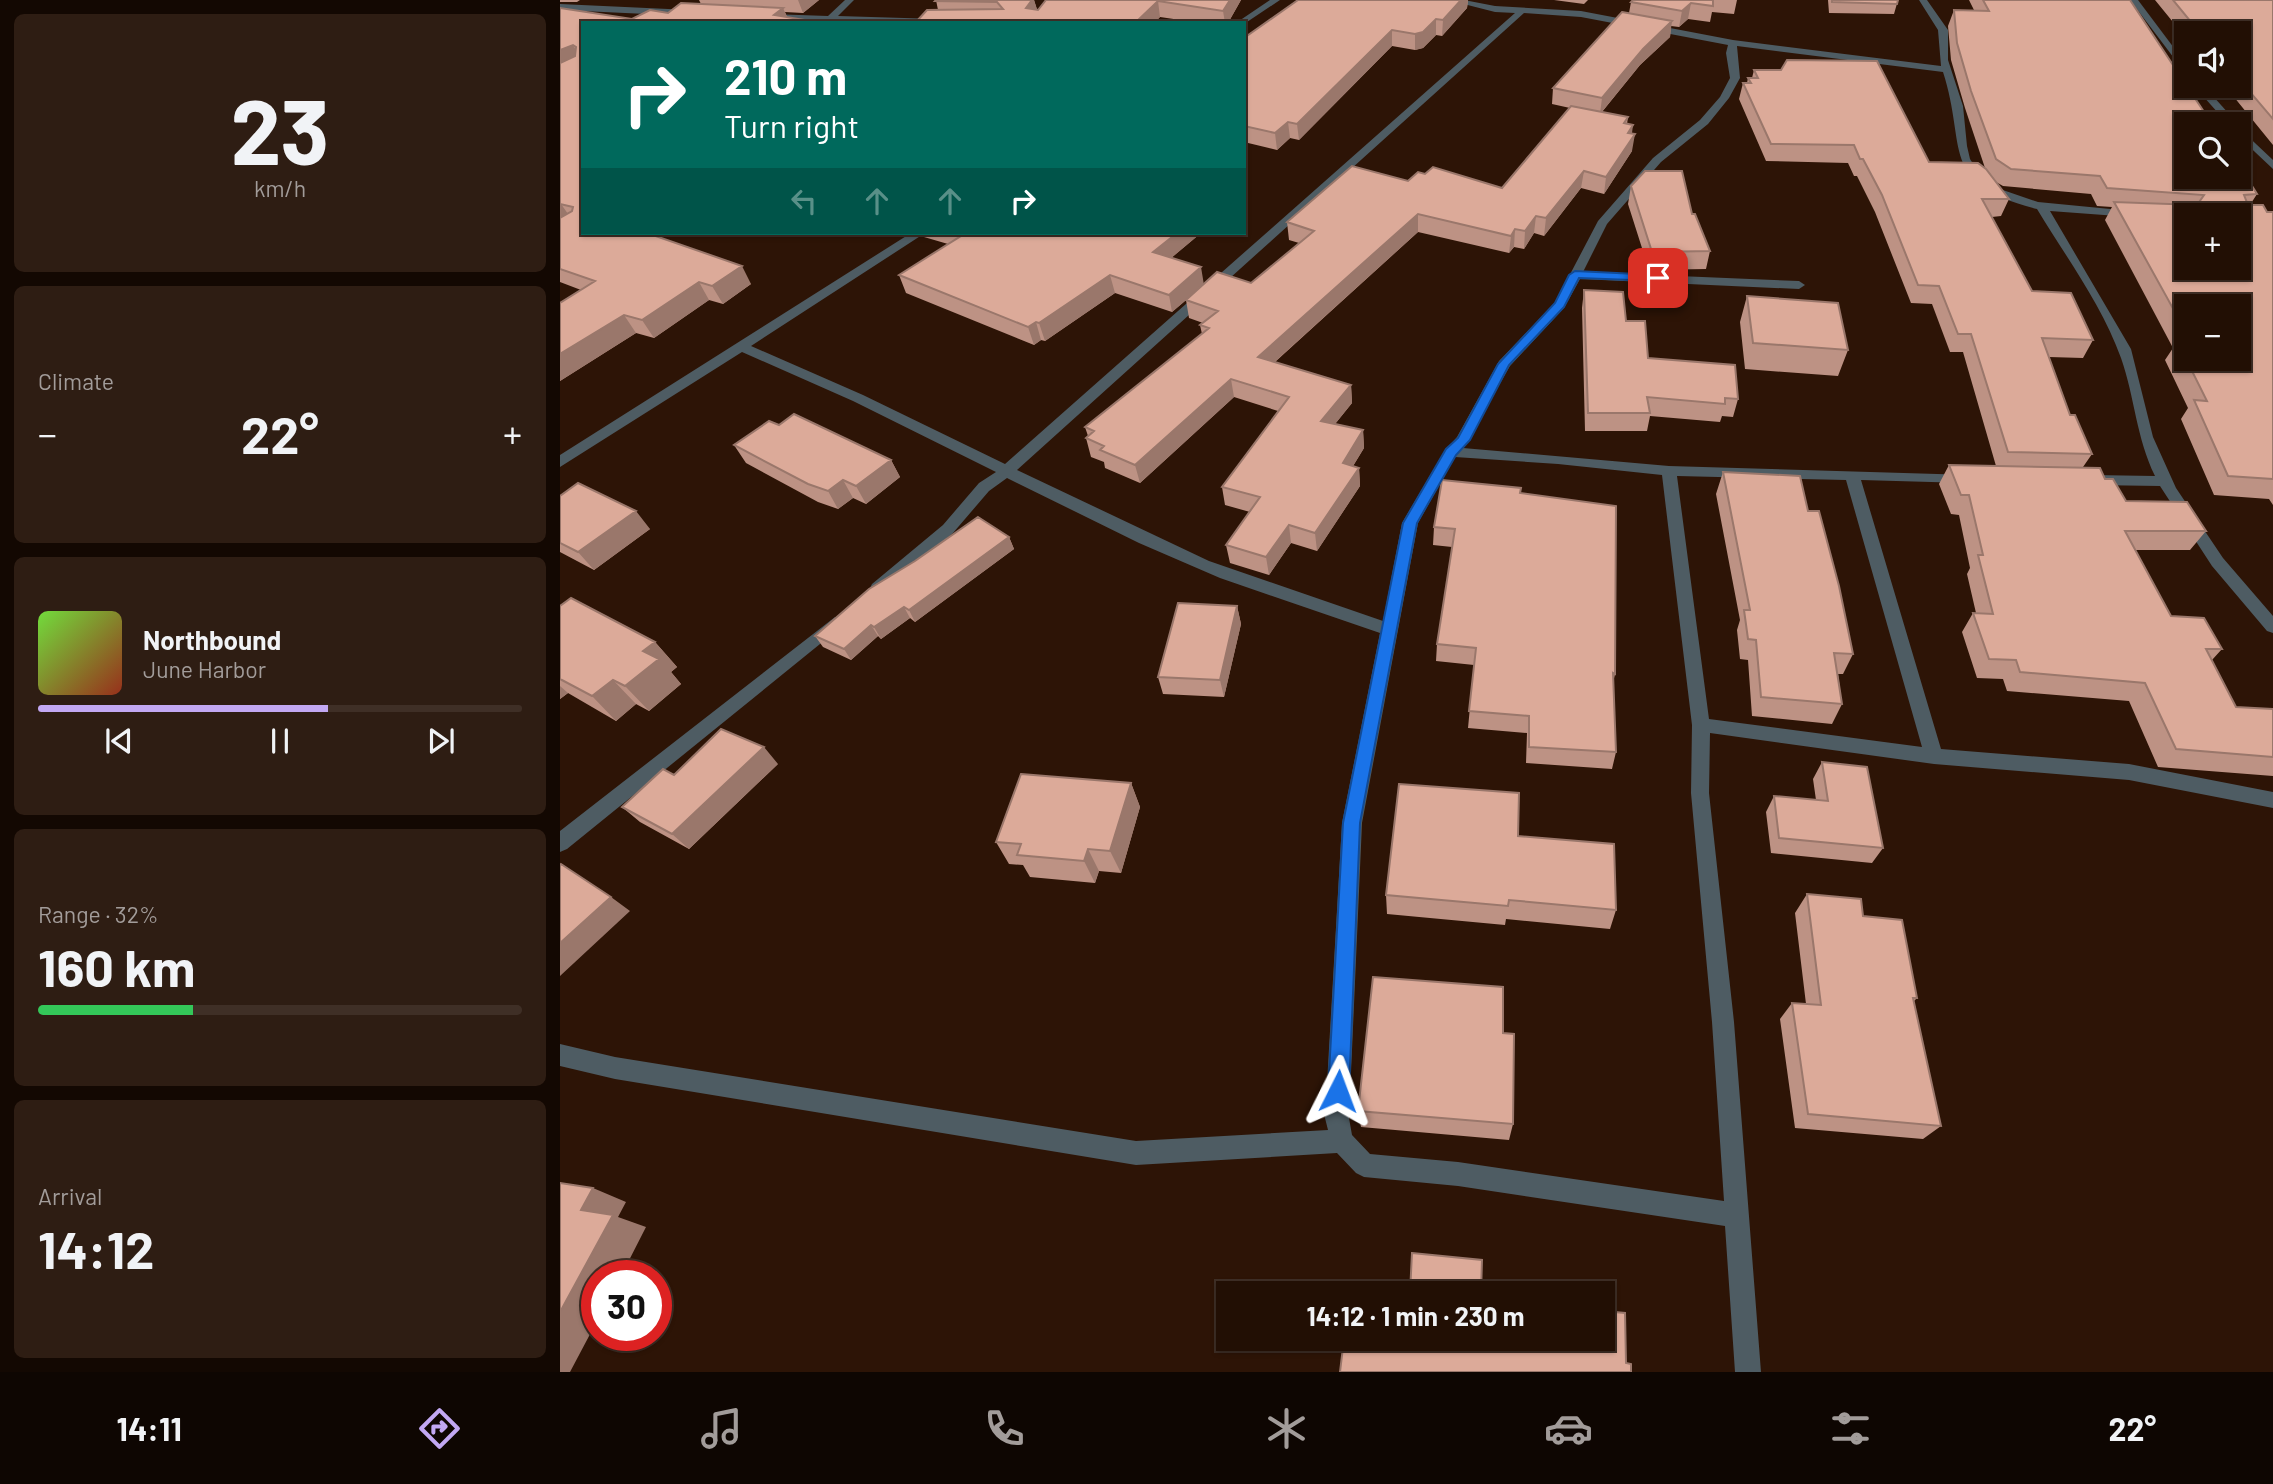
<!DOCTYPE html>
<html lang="en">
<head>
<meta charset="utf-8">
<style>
	body { margin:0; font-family:Barlow,sans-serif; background:#2e1d13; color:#f1f3f6; height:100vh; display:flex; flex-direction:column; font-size:26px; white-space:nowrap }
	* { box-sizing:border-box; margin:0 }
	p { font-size:23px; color:#a29c9a }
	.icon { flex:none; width:38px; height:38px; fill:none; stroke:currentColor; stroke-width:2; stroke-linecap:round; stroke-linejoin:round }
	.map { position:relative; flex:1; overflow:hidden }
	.side { display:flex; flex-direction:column; gap:14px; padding:14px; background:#130802; width:560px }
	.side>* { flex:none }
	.banner { position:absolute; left:21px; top:21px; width:665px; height:214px; border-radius:0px; box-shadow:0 2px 5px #0004,0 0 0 2px #3f2f26; background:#00695c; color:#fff; overflow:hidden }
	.fabs { position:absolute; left:1614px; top:21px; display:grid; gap:14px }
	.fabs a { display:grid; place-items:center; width:77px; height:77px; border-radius:0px; background:#220f04; box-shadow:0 2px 5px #0004,0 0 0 2px #3f2f26; font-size:35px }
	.speed { position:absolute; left:21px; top:1260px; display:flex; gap:14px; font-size:35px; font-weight:700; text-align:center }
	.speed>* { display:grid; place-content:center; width:91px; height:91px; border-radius:50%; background:#220f04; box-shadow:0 2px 5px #0004,0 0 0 2px #3f2f26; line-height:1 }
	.speed .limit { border:10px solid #d22; background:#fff; color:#111 }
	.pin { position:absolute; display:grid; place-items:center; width:60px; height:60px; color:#fff; margin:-30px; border-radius:14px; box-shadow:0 4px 10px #0006 }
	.me { position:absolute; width:77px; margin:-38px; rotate:3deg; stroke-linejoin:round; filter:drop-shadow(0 0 5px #0008) }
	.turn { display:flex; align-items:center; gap:24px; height:147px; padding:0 28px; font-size:32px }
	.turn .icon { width:91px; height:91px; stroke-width:2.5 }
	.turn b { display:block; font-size:49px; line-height:60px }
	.lanes { display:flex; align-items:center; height:66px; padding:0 28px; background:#0003; justify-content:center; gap:35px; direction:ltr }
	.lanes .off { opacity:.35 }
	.big { font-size:52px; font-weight:700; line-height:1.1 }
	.side .card { flex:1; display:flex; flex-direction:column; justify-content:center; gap:10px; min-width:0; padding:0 24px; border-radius:10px; background:#2e1d13 }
	.side .dial { align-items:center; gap:0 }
	.dial b { font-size:91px; line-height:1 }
	.song { display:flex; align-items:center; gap:21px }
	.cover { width:84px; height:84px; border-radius:10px; background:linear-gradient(135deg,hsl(100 70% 55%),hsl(10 70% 35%)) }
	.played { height:7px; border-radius:4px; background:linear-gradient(90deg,#c2a8f3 60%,#3f2f26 60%) }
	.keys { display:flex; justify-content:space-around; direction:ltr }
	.heat { display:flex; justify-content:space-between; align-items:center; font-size:38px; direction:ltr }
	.charge { height:10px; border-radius:5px; background:linear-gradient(90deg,#34c759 32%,#3f2f26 0) }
	.trip { position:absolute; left:656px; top:1281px; width:399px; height:70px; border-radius:0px; background:#220f04; box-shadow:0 2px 5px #0004,0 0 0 2px #3f2f26; font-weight:700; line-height:70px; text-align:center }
	.menu { display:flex; height:112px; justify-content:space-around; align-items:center; background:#0e0602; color:#a29c9a }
	.menu .icon { width:49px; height:49px }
	.menu .selected { color:#c2a8f3 }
	.menu b { font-size:32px; color:#f1f3f6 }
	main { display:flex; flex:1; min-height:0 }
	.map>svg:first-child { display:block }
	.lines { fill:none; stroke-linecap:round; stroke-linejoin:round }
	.minor { fill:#4e5c63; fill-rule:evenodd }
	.wall { fill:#bd9284; fill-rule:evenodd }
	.shaded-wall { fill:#9a776b }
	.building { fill:#dcaa99; stroke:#9a776b; stroke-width:2; fill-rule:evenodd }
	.route { fill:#1a73e8; stroke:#114b97; stroke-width:2 }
</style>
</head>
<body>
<main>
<section class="side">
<div class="card dial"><b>23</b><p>km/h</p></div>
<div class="card"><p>Climate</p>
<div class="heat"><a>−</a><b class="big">22°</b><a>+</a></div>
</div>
<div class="card">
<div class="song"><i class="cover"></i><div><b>Northbound</b><p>June Harbor</p></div></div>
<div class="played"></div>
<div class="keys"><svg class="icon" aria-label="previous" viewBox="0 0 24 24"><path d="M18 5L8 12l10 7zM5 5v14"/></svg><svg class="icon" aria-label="pause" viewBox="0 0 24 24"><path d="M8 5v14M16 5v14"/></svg><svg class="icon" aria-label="next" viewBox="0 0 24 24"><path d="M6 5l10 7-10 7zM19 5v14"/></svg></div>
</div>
<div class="card"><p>Range · 32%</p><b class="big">160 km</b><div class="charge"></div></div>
<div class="card"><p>Arrival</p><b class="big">14:12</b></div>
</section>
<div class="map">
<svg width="1713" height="1372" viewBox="0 0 1713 1372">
	<rect width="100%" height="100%" fill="#2d1406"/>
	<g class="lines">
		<path class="minor" d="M285,0H294L278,16L378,19L382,22L269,23L210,20L206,17L210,14L268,16Z
			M710,0H720L684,24L676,23Z
			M888,0H904L935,6L1021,11L1173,40L1381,66L1378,30L1359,0H1367L1388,30V60L1403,106L1407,146L1410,159L1420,175L1437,188L1478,202L1571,211L1577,214L1571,217L1490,211L1571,349L1593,437L1616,488L1663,558L1713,616V633L1707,631L1652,566L1600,486L1532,485L1525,480L1532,475L1595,476C1576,437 1575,398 1561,358C1542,305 1506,257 1477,209C1377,183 1408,150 1383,72L1177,46L1180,78L1169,98L1148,124L1101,162L1047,224L1023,272L1239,281L1245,285L1239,289L1020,279L1004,308L950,366L903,448L1109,466L1411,475V481L1406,483L1301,480L1381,749L1569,764L1713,792V808L1569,780L1374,764L1150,733L1149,793L1174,1022L1201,1372H1175L1165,1226L898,1186L804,1177L796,1173L777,1153L576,1165L55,1079L0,1066V1044L55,1057L576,1141L768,1130L765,1118L782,823L820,633L660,578L579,543L447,478L429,491L393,533L324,592H312L310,588L312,584L383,525L419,483L436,472L293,401L182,352L0,467V455L351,233H365L191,346L303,395L445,464L955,13L935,12ZM964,13L1021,17L1168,45L1166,53L1170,78L1160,97L1140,120L1093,158L1038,221L995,303L939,361L897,437L884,452L842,523L823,621L649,561L457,470ZM895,457L998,464L1102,475L1132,725L1131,793L1152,1022L1164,1201L898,1162L810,1154L792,1135L789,1118L802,823L858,523ZM1117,476L1286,480L1362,747L1149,719Z
			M1570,0H1578L1626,64V74Z
			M0,4L130,10L134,13L130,16L0,10Z
			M1634,86H1644L1678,124H1668Z
			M1678,127L1713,160V169L1678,136Z
			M275,617L283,623L281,627L7,849L0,852V831Z"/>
	</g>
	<path class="wall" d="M0,0H20L17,2H0Z
		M139,0H259L243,13L225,12L227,17L23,23L107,233L99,237L191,284L163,304L149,300L94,338L76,333L0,381V303L21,290L0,282V8L72,19L108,13L141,4Z
		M376,0H474L477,10H478L486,0H681L668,23H641L600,17L594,23H355L378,10Z
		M738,0H908L907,8L882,36L876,35L863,48L855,50L832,46L739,140L730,138L717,150L684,142V38Z
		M994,0H1028L1024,4Z
		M1073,0H1177L1174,14L1152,12L1150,22L1128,19L1119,27L1111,26L1110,37L1080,65L1042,112L1068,117L1067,124L1072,134V151L1044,194L1021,188L984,236L974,233L964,249L954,247L949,253L858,232L715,362L791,385L792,403L775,424L803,430L804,448L793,466L799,468L800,486L757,551L731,543L709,575L670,563L666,545L690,512L665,505L662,487L718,411L674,397L580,483L545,468L544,462L531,457L526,438L528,436L525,427L642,334L640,325L643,323L629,318L626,300L612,312L555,293L485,341L481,340L474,345L346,293L339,275L388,244L364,237L362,233H641L611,258L644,285L691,283L739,243L729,240L727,222L865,174L942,188L1010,108L992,104L993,88L1069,13L1071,2Z
		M1268,0H1338L1334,14L1269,13Z
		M1409,0H1570L1697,194L1690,205L1707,212H1713V505L1709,499L1654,495L1621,419L1628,408L1605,360L1613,348L1545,220L1552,207L1537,206L1531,194L1443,186L1436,182L1449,199L1441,216L1432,217L1472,291L1533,340L1523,358L1489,357L1510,415L1532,454L1523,467L1545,479L1566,501L1646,531L1630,550H1575L1611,616L1662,649L1652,660L1676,707L1713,709V776L1598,767L1569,701L1447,691L1443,679L1417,678L1402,632L1413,613H1416L1407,574L1410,568L1399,515L1391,514L1379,484L1389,465L1436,466L1403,352H1390L1372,304L1351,303L1315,212L1297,176H1294L1288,163L1206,161L1179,99L1183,83H1187L1188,78H1192L1194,70L1369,162L1425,168L1405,108L1391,60L1388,26L1394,10H1414ZM1626,306L1678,359H1626Z
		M1595,0H1713V145L1665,86H1678V33H1626V38Z
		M1071,186L1132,214L1150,251L1146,269L1089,270L1068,204Z
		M1024,290L1066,321L1088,358L1178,399L1173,417L1162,416L1160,422L1090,416L1087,431H1025L1022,308Z
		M1187,296L1288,350L1278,376L1185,369L1180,322Z
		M219,425L331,460L340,477L306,504L293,498L278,509L258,502L186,463L174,445Z
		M1163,472L1248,511L1293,654L1283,674H1278L1282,704L1272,724L1192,716L1188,660L1180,659L1177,630L1180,620L1156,494Z
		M960,493L1055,674L1053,683L1056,752L1052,769L966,763L967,733L908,728L914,665L876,661L877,644L892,547L873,545L874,527Z
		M0,496L90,529L34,570L0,552Z
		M449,537L454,549L355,622L350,618L321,639L318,636L291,660L263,647L255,636Z
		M0,606L95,642L117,667L111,672L121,684L89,711L76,704L56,721L8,693L0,699Z
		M677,606L681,624L664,697L603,694L598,677Z
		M1262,762L1323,848L1312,863L1211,853L1206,812L1214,796L1256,800L1253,779Z
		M218,764L129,849L80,822L62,807Z
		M571,783L580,807L561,873L539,871L535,883L470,877L463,865L449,864L436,842Z
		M958,836L1056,910L1050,929L946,919L945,925L827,914L826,895Z
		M1247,894L1303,916L1357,998L1354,1001L1381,1126L1363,1139L1235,1128L1220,1019L1232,1003L1246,1004L1235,913Z
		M943,1033L953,1124L949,1140L801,1127L798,1111Z"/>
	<path class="shaded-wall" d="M238,0H259L243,13Z
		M472,0H474L478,12L466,8Z
		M670,0H681L668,23H665L663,11Z
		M901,0H908L907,8L882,36L883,20Z
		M598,1L600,17L594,23H575Z
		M1131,3L1128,19L1119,27L1122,11Z
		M223,8L230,23L214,15Z
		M876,19V35L863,48L855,50V34Z
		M1112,21L1110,37L1080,65L1040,114L1042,98L1083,49Z
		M832,30V46L739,140L737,124Z
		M13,45L22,61L0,71V50Z
		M728,122L730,138L717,150L715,133Z
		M1073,125L1071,141L1075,134L1072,151L1044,194L1046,177L1068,133Z
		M1024,171L1021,188L984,236L986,218Z
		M0,204H1L13,221L0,226Z
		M858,214V232L700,375L698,357Z
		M976,216L974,233L964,249L965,231Z
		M955,229L954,247L949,253L951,236Z
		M76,233H107L84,246Z
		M617,233H641L597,270L593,252Z
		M182,266L191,284L163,304L152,286Z
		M641,267L644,285L612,312L609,295Z
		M550,275L555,293L485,341L479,323Z
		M139,282L149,300L94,338L82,320Z
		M64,315L76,333L0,381V354Z
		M476,322L481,340L474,345L468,327Z
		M671,379L674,397L580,483L575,465Z
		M791,385L792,403L763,439L761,421Z
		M803,430L804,448L784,481L783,463Z
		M331,460L340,477L306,504L296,486Z
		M799,468L800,486L757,551L755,533Z
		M283,480L293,498L278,509L268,491Z
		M76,511L90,529L34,570L18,552Z
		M729,525L731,543L709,575L706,557Z
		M449,537L454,549L355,622L349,610Z
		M677,606L681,624L664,697L660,680Z
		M344,607L350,618L321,639L314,627Z
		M311,625L318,636L291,660L284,649Z
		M95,642L117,667L111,672L121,684L89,711L65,686L83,651Z
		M53,680L76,704L56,721L32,696Z
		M0,686L8,693L0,699Z
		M204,747L218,764L129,849L112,834Z
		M571,783L580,807L561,873L550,851Z
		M528,849L539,871L535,883L524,861Z
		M51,897L70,911L0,976V943Z
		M33,1188L66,1202L58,1217L86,1227L61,1276H37V1321L10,1372H0V1312L21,1210Z"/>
	<path class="building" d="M376,0H472L466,8L478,10L486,0H670L663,11L598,1L575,23H355L367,10L443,9L437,2L375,1Z
		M738,0H901L883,20L876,19L863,32L855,34L832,30L737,124L728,122L715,133L684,126V38Z
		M1073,0H1153V6L1131,3L1122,11L1071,2Z
		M1272,0H1338L1337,4L1272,2Z
		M1423,0H1570L1652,124H1626V177H1678V164L1697,194L1684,195L1688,205H1703L1707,212H1713V479L1668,476L1634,400L1647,401L1626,359H1678V306H1626V332L1554,202L1637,205L1644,195L1547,188L1540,176L1451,169L1436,159L1411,91L1397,43L1394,10L1429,11ZM1626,215H1678V268H1626Z
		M1613,0H1713V119L1678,78V33H1640Z
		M121,3L223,8L214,15L263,23H23V233H87L182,266L152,286L139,282L82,320L64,315L0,354V303L35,281L0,269V218L12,211L13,207L0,204V63L15,56L16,47L13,45L0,50V8L72,19L90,10L108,13Z
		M1062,12L1112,21L1083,49L1042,98L993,88Z
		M1227,60L1317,61L1369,162L1418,163L1426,169L1449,199H1422L1472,291L1511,293L1533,340L1482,338L1510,415H1515L1532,454L1448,452L1411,334H1398L1379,286L1358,285L1322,195L1303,159H1300L1294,145L1211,144L1183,83H1191L1188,78H1198L1194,70H1221Z
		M1011,106L1068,117L1064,123L1073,125L1068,133L1075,134L1046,177L1024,171L986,218L976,216L965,231L955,229L951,236L858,214L698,357L791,385L761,421L803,430L783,463L799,468L755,533L729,525L706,557L666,545L700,497L662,487L729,397L671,379L575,465L540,450L544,446L526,438L534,431L525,427L649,328L640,325L658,311L626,300L657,272L691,283L754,231L727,222L792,166L848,181L858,172L865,174L873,167L942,188Z
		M1085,171H1122L1132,214H1135L1150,251L1092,252L1071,186Z
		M402,233H617L593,252L641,267L609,295L550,275L479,323L476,322L468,327L339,275L404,234Z
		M1024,290L1063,292L1066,321H1085L1088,358L1175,365L1178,399L1165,398V404L1087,397L1090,413H1028Z
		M1187,296L1278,303L1288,350L1193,343Z
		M1617,341L1626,342V358Z
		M234,414L331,460L296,486L283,480L268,491L248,484L174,445L209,421L219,425Z
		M1389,465L1540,468L1545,479H1553L1566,501L1627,502L1646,531H1565L1611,616L1644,618L1662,649H1646L1676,707L1713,709V757L1616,749L1585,683L1460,672L1456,660L1429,659L1413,613L1433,614L1418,555H1423L1409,495H1401Z
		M1163,472L1240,476L1248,511H1259L1279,586L1293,654L1274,653L1282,704L1201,697L1196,640L1188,639L1184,610H1190Z
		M882,480L961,488L960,493L1056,506L1055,674L1053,673L1056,752L969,747V716L909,711L916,648L877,644L895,529L874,527Z
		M18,483L76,511L18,552L0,543V496Z
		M418,517L449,537L349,610L344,607L314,627L311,625L284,649L255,636L309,589L355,561Z
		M11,598L95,642L83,651L99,659L65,686L53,680L32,696L0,679V606Z
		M618,603L677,606L660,680L598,677Z
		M161,729L204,747L112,834L62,807L103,769L114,775Z
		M1262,762L1307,767L1323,848L1219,838L1214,796L1268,801Z
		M461,774L571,783L550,851L528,849L524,861L457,855L461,844L436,842Z
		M839,784L959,793L958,836L1054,844L1056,910L949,900L948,906L826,895Z
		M1,864L51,897L0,943V865Z
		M1247,894L1301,899L1303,916L1342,920L1357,998H1353L1381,1126L1248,1114L1232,1003L1261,1005Z
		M813,977L943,987V1033L954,1034L953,1124L798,1111Z
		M0,1183L33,1188L21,1210L53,1215L0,1312Z
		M852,1253L922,1260L921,1293H850Z
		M1043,1311L1065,1313L1066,1363L1071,1364V1372H780L784,1339H1043Z"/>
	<path class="route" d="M1015,271L1098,275L1104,278L1098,281L1019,278L1004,307L949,365L910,440L896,455L857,523L800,823L789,1091L786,1099L778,1102L771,1099L768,1091L783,823L843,523L886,449L898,438L938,364L995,303L1009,275Z"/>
</svg>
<div class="fabs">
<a><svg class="icon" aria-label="sound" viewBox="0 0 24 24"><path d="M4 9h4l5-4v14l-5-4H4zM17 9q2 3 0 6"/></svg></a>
<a><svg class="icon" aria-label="search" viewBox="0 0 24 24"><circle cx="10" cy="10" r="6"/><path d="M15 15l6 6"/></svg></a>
<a>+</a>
<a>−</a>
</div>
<div class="speed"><div class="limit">30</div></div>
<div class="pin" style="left:1098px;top:278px;background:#d93025"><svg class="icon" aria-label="arrive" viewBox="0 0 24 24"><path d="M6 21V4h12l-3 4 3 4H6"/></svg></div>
<svg class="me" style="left:778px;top:1091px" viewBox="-20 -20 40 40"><path d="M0-17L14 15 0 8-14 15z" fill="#1a73e8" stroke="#fff" stroke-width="4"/></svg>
<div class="trip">14:12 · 1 min · 230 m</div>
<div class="banner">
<div class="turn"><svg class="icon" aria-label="right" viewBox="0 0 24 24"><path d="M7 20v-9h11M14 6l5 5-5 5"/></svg><div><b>210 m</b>Turn right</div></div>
<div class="lanes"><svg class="icon off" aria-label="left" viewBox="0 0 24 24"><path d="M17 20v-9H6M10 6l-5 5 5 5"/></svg><svg class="icon off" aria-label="ahead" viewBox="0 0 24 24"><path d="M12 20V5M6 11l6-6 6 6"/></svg><svg class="icon off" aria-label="ahead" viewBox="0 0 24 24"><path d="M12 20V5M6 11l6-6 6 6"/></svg><svg class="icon" aria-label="right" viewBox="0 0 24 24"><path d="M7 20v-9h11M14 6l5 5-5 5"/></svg></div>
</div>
</div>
</main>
<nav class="menu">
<b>14:11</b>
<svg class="icon selected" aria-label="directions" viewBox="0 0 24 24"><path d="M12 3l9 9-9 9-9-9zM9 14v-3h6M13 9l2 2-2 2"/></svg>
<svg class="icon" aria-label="music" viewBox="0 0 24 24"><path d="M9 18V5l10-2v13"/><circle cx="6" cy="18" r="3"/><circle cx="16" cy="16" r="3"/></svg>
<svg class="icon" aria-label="phone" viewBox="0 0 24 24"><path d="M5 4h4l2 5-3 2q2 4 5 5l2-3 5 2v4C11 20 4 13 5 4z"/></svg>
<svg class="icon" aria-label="climate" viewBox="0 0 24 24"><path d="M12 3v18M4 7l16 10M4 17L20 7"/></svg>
<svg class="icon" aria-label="car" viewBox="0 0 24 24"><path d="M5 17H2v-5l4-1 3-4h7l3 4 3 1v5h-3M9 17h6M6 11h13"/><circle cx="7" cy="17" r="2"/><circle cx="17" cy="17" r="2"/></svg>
<svg class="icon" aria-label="filters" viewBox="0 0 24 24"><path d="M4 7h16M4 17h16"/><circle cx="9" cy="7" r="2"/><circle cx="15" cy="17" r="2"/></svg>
<b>22°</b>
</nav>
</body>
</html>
